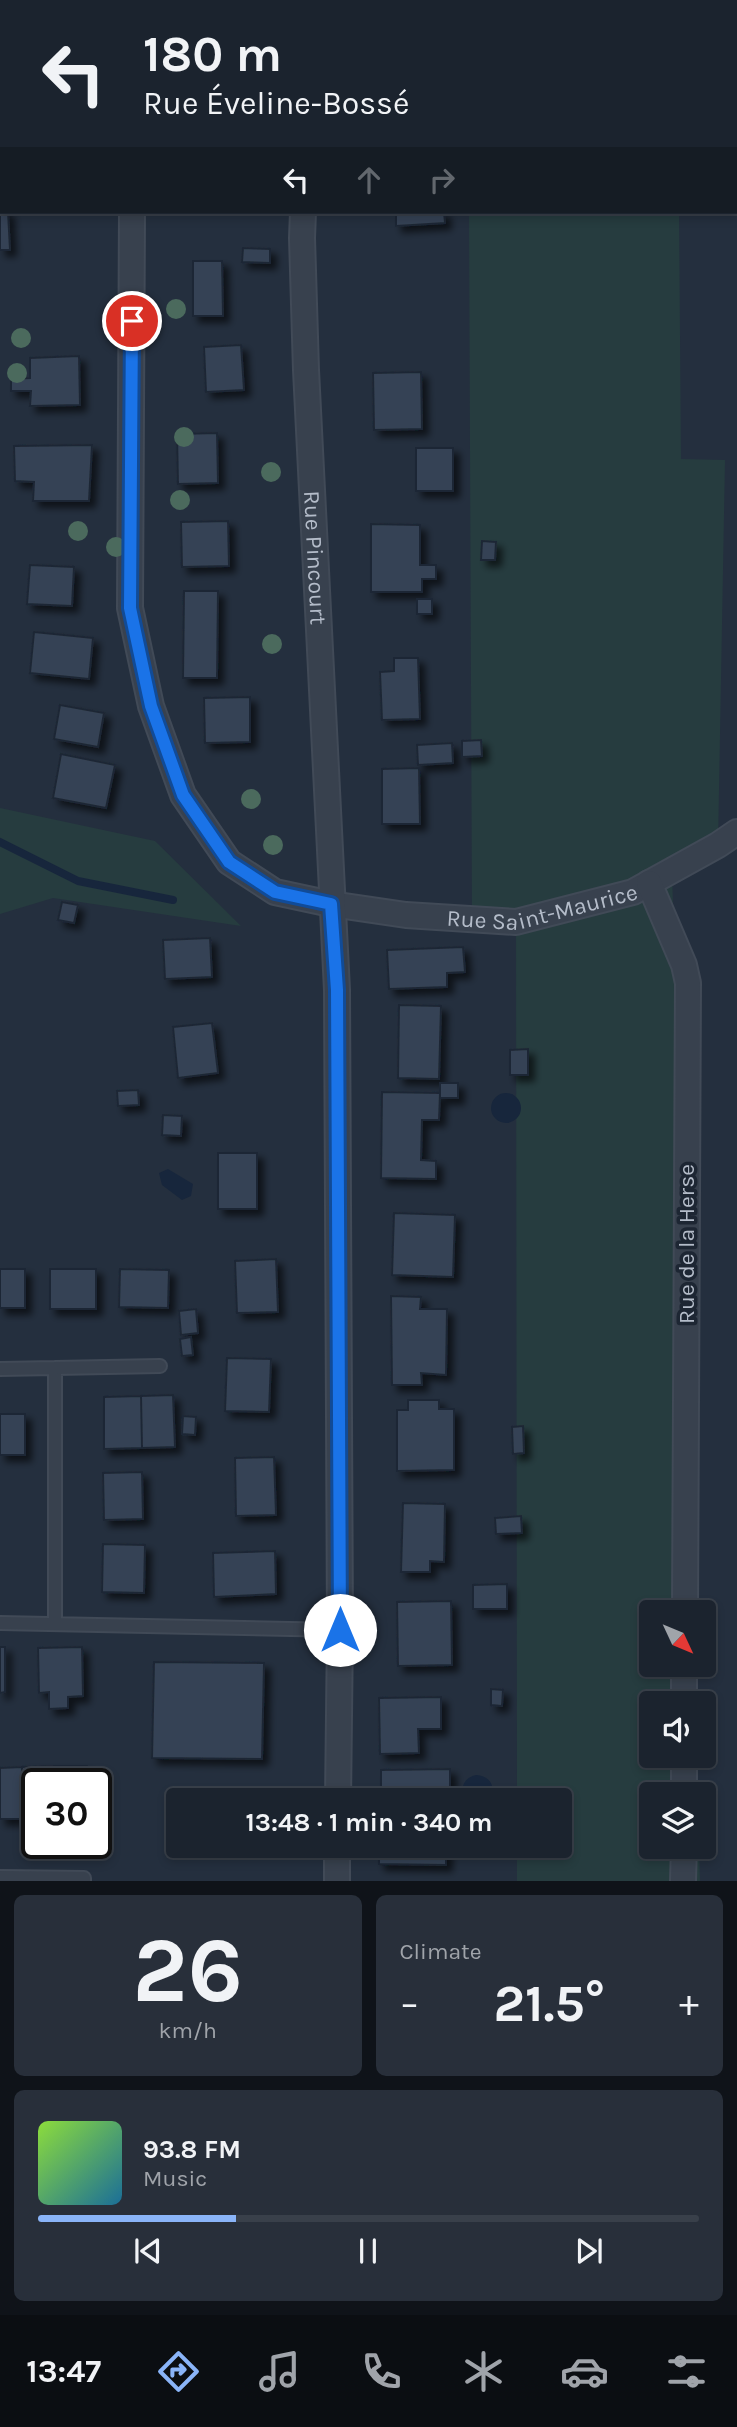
<!DOCTYPE html>
<html lang="en">
<head>
<meta charset="utf-8">
<style>
	body { margin:0; font-family:Karla,sans-serif; background:#282f3a; color:#f1f3f6; height:100vh; display:flex; flex-direction:column; font-size:26px; white-space:nowrap }
	* { box-sizing:border-box; margin:0 }
	p { font-size:23px; color:#a0a4aa }
	.icon { flex:none; width:38px; height:38px; fill:none; stroke:currentColor; stroke-width:2; stroke-linecap:round; stroke-linejoin:round }
	.map { position:relative; height:1881px; overflow:hidden }
	.sheet { display:flex; flex-direction:column; gap:14px; padding:14px; background:#0f1319; flex:1 }
	.sheet>* { flex:none }
	.hud { position:absolute; left:0px; top:0px; width:738px; height:214px; box-shadow:0 4px 10px #0003,0 0 0 2px #39404a; background:#1b232e; color:#f1f3f6; overflow:hidden }
	.needle { width:46px; rotate:134deg }
	.fabs { position:absolute; left:639px; top:1600px; display:grid; gap:14px }
	.fabs a { display:grid; place-items:center; width:77px; height:77px; border-radius:7px; background:#1b232e; box-shadow:0 4px 10px #0003,0 0 0 2px #39404a; font-size:35px }
	.speed { position:absolute; left:21px; top:1768px; display:flex; gap:14px; font-size:35px; font-weight:700; text-align:center }
	.speed>* { display:grid; place-content:center; width:91px; height:91px; border-radius:50%; background:#1b232e; box-shadow:0 4px 10px #0003,0 0 0 2px #39404a; line-height:1 }
	.speed .limit { border:4px solid #111; border-radius:10px; background:#fff; color:#111 }
	.pin { position:absolute; display:grid; place-items:center; width:60px; height:60px; color:#fff; margin:-30px; border:4px solid #fff; border-radius:50%; box-shadow:0 2px 7px #0007 }
	.me { position:absolute; width:77px; margin:-38px; rotate:0deg; stroke-linejoin:round; filter:drop-shadow(0 0 5px #0008) }
	.turn { display:flex; align-items:center; gap:24px; height:147px; padding:0 28px; font-size:32px }
	.turn .icon { width:91px; height:91px; stroke-width:2.5 }
	.turn b { display:block; font-size:49px; line-height:60px }
	.lanes { display:flex; align-items:center; height:66px; padding:0 28px; background:#0003; justify-content:center; gap:35px; direction:ltr }
	.lanes .off { opacity:.35 }
	.big { font-size:52px; font-weight:700; line-height:1.1 }
	.sheet .widget { flex:1; display:flex; flex-direction:column; justify-content:center; gap:10px; min-width:0; padding:0 24px; border-radius:10px; background:#282f3a }
	.sheet .dial { align-items:center; gap:0 }
	.dial b { font-size:91px; line-height:1 }
	.song { display:flex; align-items:center; gap:21px }
	.cover { width:84px; height:84px; border-radius:10px; background:linear-gradient(135deg,hsl(90 70% 55%),hsl(200 70% 35%)) }
	.played { height:7px; border-radius:4px; background:linear-gradient(90deg,#8ab4f8 30%,#39404a 30%) }
	.keys { display:flex; justify-content:space-around; direction:ltr }
	.heat { display:flex; justify-content:space-between; align-items:center; font-size:38px; direction:ltr }
	.sheet .tiles { flex:1; display:grid; gap:14px; grid-template-columns:1fr 1fr }
	.widget:last-child { grid-column:span 2 }
	.trip { position:absolute; left:166px; top:1788px; width:406px; height:70px; border-radius:7px; background:#1b232e; box-shadow:0 4px 10px #0003,0 0 0 2px #39404a; font-weight:700; line-height:70px; text-align:center }
	.menu { display:flex; height:112px; justify-content:space-around; align-items:center; background:#0b0e12; color:#a0a4aa }
	.menu .icon { width:49px; height:49px }
	.menu .on { color:#8ab4f8 }
	.menu b { font-size:32px; color:#f1f3f6 }
	.map>svg:first-child { display:block }
	.green { fill:#263c3f }
	.water { fill:#17263c }
	.lines { fill:none; stroke-linecap:round; stroke-linejoin:round }
	.stream { stroke:#17263c; stroke-width:8 }
	.building { fill:#364354; stroke:#1f2835; stroke-width:2; filter:url(#shadow) }
	.service-casing { stroke:#414a57; stroke-width:16 }
	.minor-casing { stroke:#414a57; stroke-width:28 }
	.secondary-casing { stroke:#414a57; stroke-width:38 }
	.service { stroke:#38414e; stroke-width:12 }
	.minor { stroke:#38414e; stroke-width:24 }
	.secondary { stroke:#465061; stroke-width:35 }
	.tree { fill:#4b6a5d }
	.route-casing { stroke:#114b97; stroke-width:18 }
	.route { stroke:#1a73e8; stroke-width:12 }
	.labels { text-anchor:middle; dominant-baseline:central; stroke-width:7; stroke-linejoin:round; paint-order:stroke }
	.street-label { font-size:23px; fill:#b4bcc9; stroke:#1d2633 }
</style>
</head>
<body>
<div class="map">
<svg width="737" height="1881" viewBox="0 0 737 1881">
	<defs>
		<filter id="shadow"><feDropShadow dx="6" dy="6" stdDeviation="3.5" flood-color="#0009"/></filter>
	</defs>
	<rect width="100%" height="100%" fill="#242f3e"/>
	<path class="green" d="M469,212H679L681,459L725,460L718,845L672,871L693,1612H651V1664H694L695,1703H651V1755H697L698,1794H651V1846H699L700,1881H517V1846H560V1801H517L516,922L472,919Z
		M0,808L155,841L241,926L53,898L0,914Z"/>
	<path class="water" d="M491 1108a15 15 0 1 1 30 0a15 15 0 1 1-30 0Z
		M168,1169L193,1184L191,1196L182,1200L162,1185L159,1173Z
		M476,1775C491,1776 497,1788 489,1801H466C459,1789 463,1778 476,1775Z"/>
	<g class="lines">
		<path class="stream" d="M0,842L78,881L173,900"/>
	</g>
	<path class="building" d="M0,156H2V212H8L10,250H0Z
		M396,212H444L445,223L396,226Z
		M243,248L270,249V263L242,262Z
		M193,261H222L223,316H193Z
		M241,345L244,390L206,392L204,347Z
		M79,356L80,405L30,406L31,391H11V379L30,378V358Z
		M421,372L422,429L374,430L373,373Z
		M217,433L218,483L178,484L177,434Z
		M92,445L89,501H33L34,482L15,481L14,446Z
		M416,448H453V491H416Z
		M228,521L229,566L182,567L181,522Z
		M371,524L420,525V565H436V579H422V592H371Z
		M482,541L496,542L495,560H481Z
		M30,565L74,567L72,606L27,604Z
		M184,591H218L217,678H183Z
		M417,599H432V614H417Z
		M34,632L93,638L89,679L30,673Z
		M394,658H418L420,719L382,720L380,672L394,671Z
		M250,697V742L205,743L204,698Z
		M60,705L104,713L98,747L54,739Z
		M481,740L482,756L462,757V741Z
		M452,743L453,763L418,765L417,745Z
		M61,754L115,765L106,808L53,798Z
		M419,768L420,824H382V769Z
		M62,902L78,905L74,923L58,920Z
		M210,938L212,977L165,979L163,940Z
		M463,947L465,972L447,973V987L389,989L387,950Z
		M399,1005L441,1006L439,1079L398,1078Z
		M212,1023L218,1073L178,1078L173,1027Z
		M528,1049V1075H510V1050Z
		M440,1083H458V1098H440Z
		M138,1090L139,1105L118,1106L117,1091Z
		M382,1092L440,1093L439,1120H422L421,1160L436,1161V1179L381,1178Z
		M163,1115L182,1116L181,1136L162,1135Z
		M218,1153H257V1209H218Z
		M394,1213L455,1215L453,1277L392,1275Z
		M276,1259L278,1312L237,1313L235,1261Z
		M0,1269H25V1308H0Z
		M50,1269H96V1309H50Z
		M120,1269L169,1270L168,1308L119,1307Z
		M391,1296L421,1297L420,1309H447L446,1375L421,1373L422,1385H392Z
		M196,1309L198,1333L181,1335L179,1311Z
		M191,1337L193,1355L182,1356L180,1339Z
		M227,1358L271,1359L269,1412L225,1411Z
		M173,1395L175,1447L142,1448L141,1396Z
		M141,1396L142,1448L104,1449V1397Z
		M408,1400H439V1409H454V1470L397,1471V1410H408Z
		M0,1414H25V1455H0Z
		M183,1416L196,1417L195,1435L182,1434Z
		M523,1426L524,1453L513,1454L512,1427Z
		M274,1457L276,1515L236,1516L235,1458Z
		M142,1472L143,1519L104,1520L103,1473Z
		M403,1503L445,1504L444,1562L430,1561V1572H401Z
		M521,1516L522,1533L496,1534L495,1518Z
		M103,1544L145,1545L144,1593L102,1592Z
		M275,1551L276,1594L214,1597L213,1553Z
		M507,1584V1609H473V1585Z
		M451,1601L452,1665L398,1666L397,1602Z
		M0,1647H5V1692L0,1693Z
		M82,1647L83,1696L68,1697V1708L49,1709V1692L39,1693L38,1648Z
		M154,1662L264,1663L262,1759L152,1758Z
		M491,1689L503,1690L502,1706L491,1705Z
		M441,1697V1729H418L419,1753L380,1754L379,1698Z
		M54,1766H87L88,1783H54Z
		M54,1766V1783H37V1819H23L22,1767Z
		M22,1767L23,1819H0V1768Z
		M450,1769V1790H432V1801H381V1770Z
		M379,1846H446V1865L379,1864Z"/>
	<g class="lines">
		<g class="service-casing">
			<path id="service" d="M713,0V2
				M0,1369L55,1368
				M0,1623L340,1630
				M55,1623V1368L160,1366
				M0,1877L84,1878V1881"/>
		</g>
		<g class="minor-casing">
			<g id="minor">
				<path d="M430,0V2"/>
				<path d="M154,2V0"/>
				<path id="s1" d="M132,212L130,608L151,706L183,795L229,862L275,892L331,904L406,915L516,922L633,892L718,845L737,832"/>
				<path id="s2" d="M303,212L302,238L306,370L337,990L340,1630L338,1801"/>
				<path d="M649,883L684,965L688,983L685,1612"/>
				<path d="M684,1703V1664"/>
				<path d="M684,1794V1755"/>
				<path d="M337,1881V1846"/>
				<path d="M683,1881L684,1846"/>
			</g>
		</g>
		<g class="secondary-casing">
			<path id="secondary" d="M0,66H2"/>
		</g>
		<use href="#service" class="service"/>
		<use href="#minor" class="minor"/>
		<use href="#secondary" class="secondary"/>
	</g>
	<g class="tree">
		<circle cx="176" cy="309" r="10"/>
		<circle cx="21" cy="338" r="10"/>
		<circle cx="17" cy="373" r="10"/>
		<circle cx="184" cy="437" r="10"/>
		<circle cx="271" cy="472" r="10"/>
		<circle cx="180" cy="500" r="10"/>
		<circle cx="78" cy="531" r="10"/>
		<circle cx="116" cy="547" r="10"/>
		<circle cx="272" cy="644" r="10"/>
		<circle cx="251" cy="799" r="10"/>
		<circle cx="273" cy="845" r="10"/>
	</g>
	<g class="lines">
		<g class="route-casing">
			<path id="route" d="M132,321L130,608L151,706L183,795L229,862L275,892L331,904L337,990L340,1630"/>
		</g>
		<use href="#route" class="route"/>
	</g>
	<g class="labels">
		<g class="street-label">
			<text stroke="none"><textPath href="#s2" startOffset="346">Rue Pincourt</textPath></text>
			<text stroke="none"><textPath href="#s1" startOffset="998">Rue Saint-Maurice</textPath></text>
			<text transform="translate(686 1244) rotate(-90)">Rue de la Herse</text>
		</g>
	</g>
</svg>
<div class="fabs">
<a><svg class="needle" viewBox="-14 -14 28 28"><path d="M0-13l5 13h-10z" fill="#e53935"/><path d="M0 13l5-13h-10z" fill="#a0a4aa"/></svg></a>
<a><svg class="icon" aria-label="sound" viewBox="0 0 24 24"><path d="M4 9h4l5-4v14l-5-4H4zM17 9q2 3 0 6"/></svg></a>
<a><svg class="icon" aria-label="layers" viewBox="0 0 24 24"><path d="M12 4l9 5-9 5-9-5zM3 14l9 5 9-5"/></svg></a>
</div>
<div class="speed"><div class="limit">30</div></div>
<div class="pin" style="left:132px;top:321px;background:#d93025"><svg class="icon" aria-label="arrive" viewBox="0 0 24 24"><path d="M6 21V4h12l-3 4 3 4H6"/></svg></div>
<svg class="me" style="left:340px;top:1630px" viewBox="-20 -20 40 40"><circle r="19" fill="#fff"/><path d="M0-13L10 11 0 6-10 11z" fill="#1a73e8"/></svg>
<div class="trip">13:48 · 1 min · 340 m</div>
<div class="hud">
<div class="turn"><svg class="icon" aria-label="left" viewBox="0 0 24 24"><path d="M17 20v-9H6M10 6l-5 5 5 5"/></svg><div><b>180 m</b>Rue Éveline-Bossé</div></div>
<div class="lanes"><svg class="icon" aria-label="left" viewBox="0 0 24 24"><path d="M17 20v-9H6M10 6l-5 5 5 5"/></svg><svg class="icon off" aria-label="ahead" viewBox="0 0 24 24"><path d="M12 20V5M6 11l6-6 6 6"/></svg><svg class="icon off" aria-label="right" viewBox="0 0 24 24"><path d="M7 20v-9h11M14 6l5 5-5 5"/></svg></div>
</div>
</div>
<section class="sheet">
<div class="tiles">
<div class="widget dial"><b>26</b><p>km/h</p></div>
<div class="widget"><p>Climate</p>
<div class="heat"><a>−</a><b class="big">21.5°</b><a>+</a></div>
</div>
<div class="widget">
<div class="song"><i class="cover"></i><div><b>93.8 FM</b><p>Music</p></div></div>
<div class="played"></div>
<div class="keys"><svg class="icon" aria-label="previous" viewBox="0 0 24 24"><path d="M18 5L8 12l10 7zM5 5v14"/></svg><svg class="icon" aria-label="pause" viewBox="0 0 24 24"><path d="M8 5v14M16 5v14"/></svg><svg class="icon" aria-label="next" viewBox="0 0 24 24"><path d="M6 5l10 7-10 7zM19 5v14"/></svg></div>
</div>
</div>
</section>
<nav class="menu">
<b>13:47</b>
<svg class="icon on" aria-label="directions" viewBox="0 0 24 24"><path d="M12 3l9 9-9 9-9-9zM9 14v-3h6M13 9l2 2-2 2"/></svg>
<svg class="icon" aria-label="music" viewBox="0 0 24 24"><path d="M9 18V5l10-2v13"/><circle cx="6" cy="18" r="3"/><circle cx="16" cy="16" r="3"/></svg>
<svg class="icon" aria-label="phone" viewBox="0 0 24 24"><path d="M5 4h4l2 5-3 2q2 4 5 5l2-3 5 2v4C11 20 4 13 5 4z"/></svg>
<svg class="icon" aria-label="climate" viewBox="0 0 24 24"><path d="M12 3v18M4 7l16 10M4 17L20 7"/></svg>
<svg class="icon" aria-label="car" viewBox="0 0 24 24"><path d="M5 17H2v-5l4-1 3-4h7l3 4 3 1v5h-3M9 17h6M6 11h13"/><circle cx="7" cy="17" r="2"/><circle cx="17" cy="17" r="2"/></svg>
<svg class="icon" aria-label="filters" viewBox="0 0 24 24"><path d="M4 7h16M4 17h16"/><circle cx="9" cy="7" r="2"/><circle cx="15" cy="17" r="2"/></svg>
</nav>
</body>
</html>
